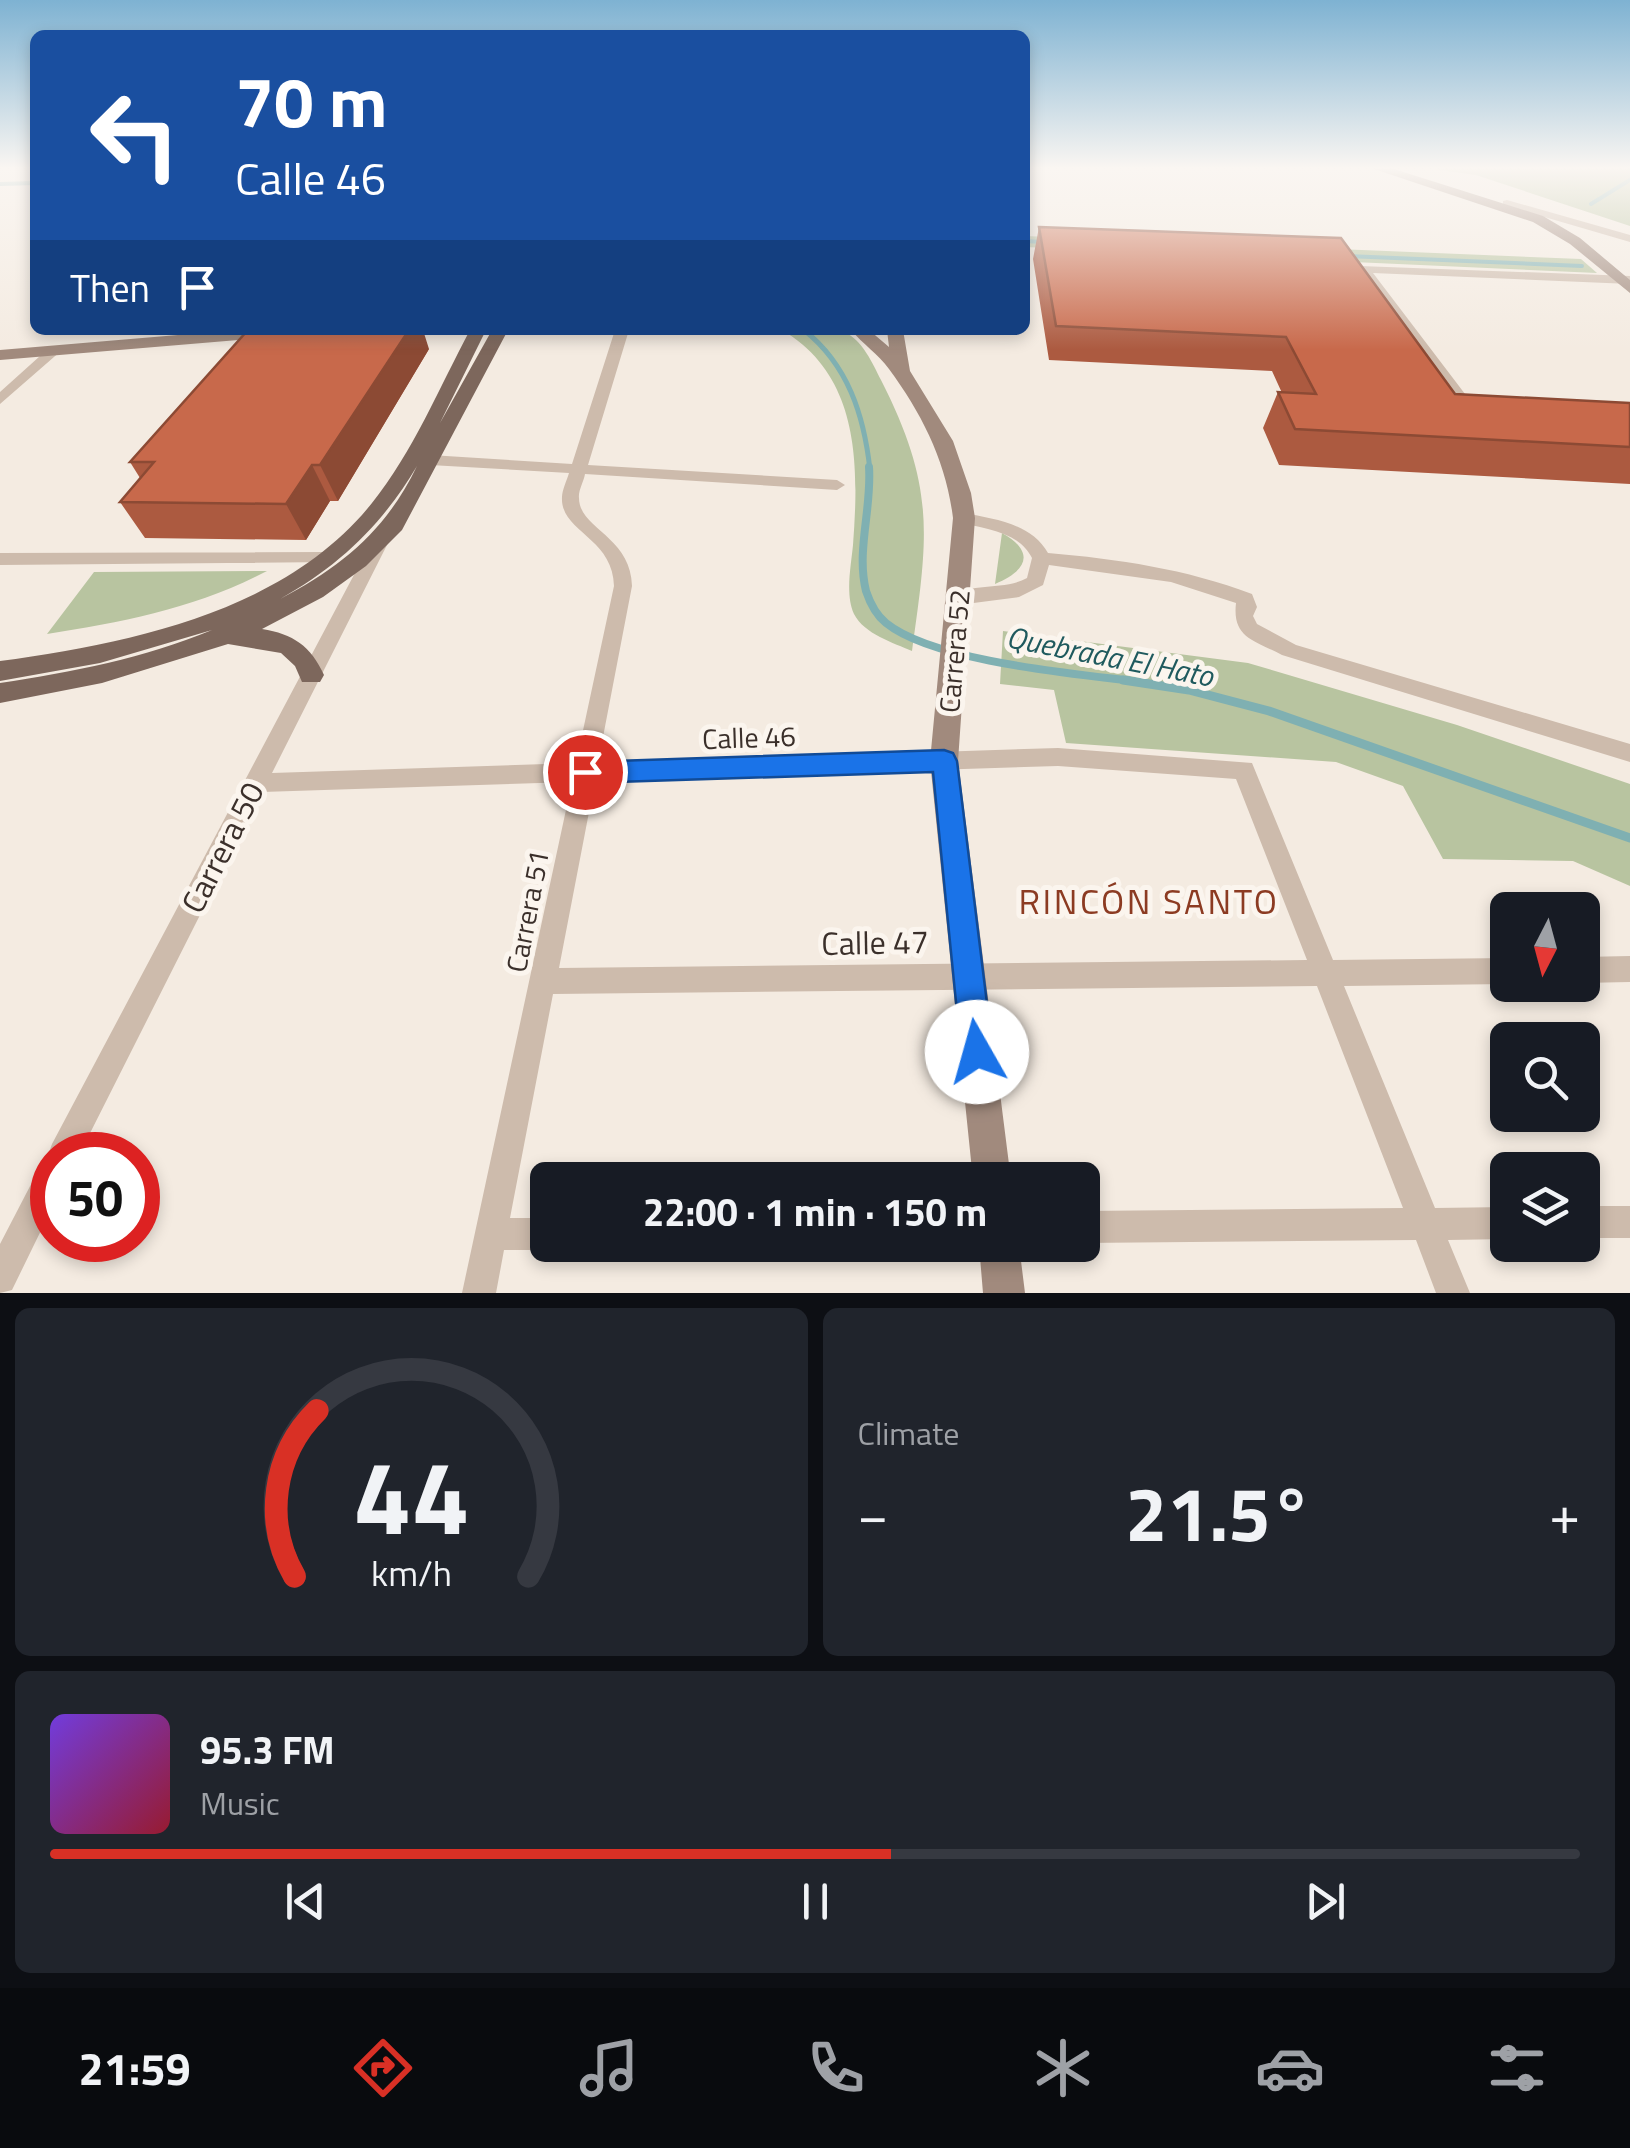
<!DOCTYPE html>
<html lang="en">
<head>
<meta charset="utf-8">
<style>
	body { margin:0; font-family:"Titillium Web",sans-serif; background:#20242c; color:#f1f3f6; height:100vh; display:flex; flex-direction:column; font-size:38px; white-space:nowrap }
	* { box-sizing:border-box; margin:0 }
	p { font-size:32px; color:#9ea1a6 }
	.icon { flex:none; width:55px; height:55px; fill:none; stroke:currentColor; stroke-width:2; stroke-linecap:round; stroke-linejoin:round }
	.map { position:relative; height:1293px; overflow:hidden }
	.side { display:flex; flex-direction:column; gap:15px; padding:15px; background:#0d0f14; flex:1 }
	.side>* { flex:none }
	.banner { position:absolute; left:30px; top:30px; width:1000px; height:305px; border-radius:15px; box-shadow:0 5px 15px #0003; background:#1a4fa0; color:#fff; overflow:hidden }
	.needle { width:65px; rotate:186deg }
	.fabs { position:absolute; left:1490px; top:892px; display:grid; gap:20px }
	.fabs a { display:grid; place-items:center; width:110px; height:110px; border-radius:15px; background:#171b24; box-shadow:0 5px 15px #0003; font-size:50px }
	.speed { position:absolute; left:30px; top:1132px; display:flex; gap:20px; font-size:50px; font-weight:700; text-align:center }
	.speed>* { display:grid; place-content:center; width:130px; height:130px; border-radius:50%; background:#171b24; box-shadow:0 5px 15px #0003; line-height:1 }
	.speed .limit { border:15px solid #d22; background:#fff; color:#111 }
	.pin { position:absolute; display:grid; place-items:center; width:85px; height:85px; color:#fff; margin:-42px; border:5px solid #fff; border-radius:50%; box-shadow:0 2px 10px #0007 }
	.me { position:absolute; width:110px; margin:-55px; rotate:353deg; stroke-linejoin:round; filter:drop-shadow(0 0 8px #0008) }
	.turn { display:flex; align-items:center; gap:35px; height:210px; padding:0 40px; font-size:45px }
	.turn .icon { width:130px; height:130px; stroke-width:2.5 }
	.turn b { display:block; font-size:70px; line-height:85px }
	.then { display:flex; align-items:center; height:95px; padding:0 40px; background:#0003; gap:20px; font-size:38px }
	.big { font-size:75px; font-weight:700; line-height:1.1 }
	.side .tile { flex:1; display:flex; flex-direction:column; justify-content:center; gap:15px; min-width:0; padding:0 35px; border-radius:15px; background:#20242c }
	.side .dial { align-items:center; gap:0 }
	.dial svg { height:260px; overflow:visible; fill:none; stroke:#363941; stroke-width:7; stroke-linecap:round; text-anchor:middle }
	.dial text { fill:#f1f3f6; stroke:none }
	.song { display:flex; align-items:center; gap:30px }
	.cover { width:120px; height:120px; border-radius:15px; background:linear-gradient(135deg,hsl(260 70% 55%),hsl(350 70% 35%)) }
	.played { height:10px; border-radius:5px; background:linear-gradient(90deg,#d93025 55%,#363941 55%) }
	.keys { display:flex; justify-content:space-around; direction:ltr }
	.heat { display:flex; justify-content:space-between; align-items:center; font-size:55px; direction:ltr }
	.side .tiles { flex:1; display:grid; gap:15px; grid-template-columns:1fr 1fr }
	.tile:last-child { grid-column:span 2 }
	.trip { position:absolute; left:530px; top:1162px; width:570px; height:100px; border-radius:15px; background:#171b24; box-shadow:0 5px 15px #0003; font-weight:700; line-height:100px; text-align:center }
	.dock { display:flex; height:160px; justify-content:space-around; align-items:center; background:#090b0e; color:#9ea1a6 }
	.dock .icon { width:70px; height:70px }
	.dock .selected { color:#d93025 }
	.dock b { font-size:45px; color:#f1f3f6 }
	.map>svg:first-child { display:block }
	.green { fill:#b8c4a0 }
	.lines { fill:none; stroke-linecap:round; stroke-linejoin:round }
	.stream-far3 { stroke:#7fb0b2; stroke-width:4 }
	.stream-far2 { stroke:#7fb0b2; stroke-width:5 }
	.stream-far1 { stroke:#7fb0b2; stroke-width:8 }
	.stream { stroke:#7fb0b2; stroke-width:9 }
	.minor { fill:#cdbbac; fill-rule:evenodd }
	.secondary { fill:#a18a7d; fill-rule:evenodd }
	.primary { fill:#7d675c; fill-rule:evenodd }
	.wall { fill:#ac5a40 }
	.shaded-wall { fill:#8c4a34 }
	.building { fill:#c8694b; stroke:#8c4a34; stroke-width:2.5 }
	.route { fill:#1a73e8; stroke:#114b97; stroke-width:2.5 }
	.labels { text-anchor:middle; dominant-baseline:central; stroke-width:10; stroke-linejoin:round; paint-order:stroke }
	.street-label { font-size:28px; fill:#3b302b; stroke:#fbf5ee }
	.water-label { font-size:30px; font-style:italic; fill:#1f5a5e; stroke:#fbf5ee }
	.near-street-label { font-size:32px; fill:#3b302b; stroke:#fbf5ee }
	.near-neighbourhood-label { font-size:35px; letter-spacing:2.5px; fill:#8c3b22; stroke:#fbf5ee }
</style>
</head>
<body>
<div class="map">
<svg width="1630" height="1293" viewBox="0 0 1630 1293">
	<rect width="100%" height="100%" fill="#f4ebe1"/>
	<path class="green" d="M1432,169H1630V226L1476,175Z
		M1025,236L1581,259L1597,273L1025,247Z
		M782,330C801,330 827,325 844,332C862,339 873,364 881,380C936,488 928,536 912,651C894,643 864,634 854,614C845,594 851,566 853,545C859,465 860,376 782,330Z
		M1002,533C1036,552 1027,571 995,584Z
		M267,571C197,608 124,622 47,634L94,572Z
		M1003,631L1248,663L1457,725L1630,784V886L1573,861L1443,859L1403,786L1336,762L1066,743L1054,690L1000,684Z"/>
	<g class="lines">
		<path class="stream-far3" d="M0,184L35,183
			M1591,204L1630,180
			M1025,241L1043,242
			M1347,256L1582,266"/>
		<path class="stream-far2" d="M804,330C848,365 864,415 870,470"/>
		<path class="stream-far1" d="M869,467C872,508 856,551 866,591C870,603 876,615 886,623C934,662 1078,674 1141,682"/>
		<path class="stream" d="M1123,680L1189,690L1269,711L1630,838"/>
		<path class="minor" d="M1507,200L1630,235V242L1503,205V201Z
			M1360,266L1630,276V284L1373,273L1481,415L1473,420L1468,418L1360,272Z
			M615,330H629L588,465L837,480L845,485L837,490L585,474C584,481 578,491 579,498C579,529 631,536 632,586L598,763L1058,748L1252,763L1333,960L1508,958V984L1344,986L1435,1208L1508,1207V1239L1448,1240L1470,1293H1436L1416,1240L1082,1243V1211L1403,1208L1317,986L553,994L510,1218H548V1245H560L548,1250H504L496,1293H462L572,782L262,792L79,1155H52V1208L12,1290L0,1293V1244L41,1165L50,1161L48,1155L52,1144L373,539L379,537L388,543L272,773L576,763L614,586C613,537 560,532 562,497C562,490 567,480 569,473L430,465L422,460L430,455L572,464ZM1058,766L1236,779L1307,960L559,968L595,781Z
			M50,347L62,350L0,404V392Z
			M964,513C994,519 1031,523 1048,553C1118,559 1186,569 1252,594L1257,607L1253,616L1257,624L1296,645L1630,744V762L1282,655C1254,640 1232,638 1236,603L1171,582L1049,565L1043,585L1019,597L958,605L951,603L949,598C965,582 1005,591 1027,578L1032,558C1019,531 984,529 958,522L955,518Z
			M327,552L336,558L333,562L0,565V553Z
			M1630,956V982L1582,983V957Z
			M1582,1206H1630V1238H1582Z"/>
		<path class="secondary" d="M1374,169H1394L1543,216L1580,238L1630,280V293L1570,244L1533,222Z
			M237,330H306L298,335L0,360V350Z
			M851,330H869L889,347L887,330H903L910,371L953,441L971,493L975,518L958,761L1011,1180H973L930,761L953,518C946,461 922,414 889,369C878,354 863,344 851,330Z
			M979,1245H1019L1025,1293H983Z"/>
		<path class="primary" d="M470,330H486L440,423L492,330H508L402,530L366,566L323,597L262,629C293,634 311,646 324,675L320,682H302L295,666L281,653L228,644L102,683L0,703V683C72,672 145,658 212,630L100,663L0,681V661C130,643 285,612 372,503C413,452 439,388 470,330ZM417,466C386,530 343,566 280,599C339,566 382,525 417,466Z"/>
	</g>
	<path class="wall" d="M1039,227L1455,394L1630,403V484L1279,465L1263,428L1278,392L1282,393L1272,371L1049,360L1033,259Z
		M429,349L338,501H330L306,540L145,538L120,502L140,478L130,462Z"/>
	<path class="shaded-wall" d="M409,330H423L429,349L338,501L320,465Z
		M312,465L330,501L306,540L286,504Z"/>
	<path class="building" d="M1039,227L1341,238L1455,394L1630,403V447L1295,429L1278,392L1316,394L1286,337L1056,326Z
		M248,330H409L320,465H312L286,504L120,502L154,462H130Z"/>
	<linearGradient id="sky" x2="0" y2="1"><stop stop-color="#7eb2d2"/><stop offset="0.48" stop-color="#faf6f2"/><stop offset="1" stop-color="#faf6f2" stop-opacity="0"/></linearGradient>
	<rect width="1630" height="350" fill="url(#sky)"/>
	<path class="route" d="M944,750L953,753L957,761L993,1052L988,1064L977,1069L966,1064L961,1052L933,772L585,783L576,780L572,772L576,765L585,762Z"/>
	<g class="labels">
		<g class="street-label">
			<text transform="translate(954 651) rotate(-85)">Carrera 52</text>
			<text transform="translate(749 737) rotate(-2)">Calle 46</text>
			<text transform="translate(527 911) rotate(-79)">Carrera 51</text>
		</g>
		<g class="water-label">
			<text transform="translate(1110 656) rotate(11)">Quebrada El Hato</text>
		</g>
		<g class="near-street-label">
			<text transform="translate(222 847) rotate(-63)">Carrera 50</text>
			<text transform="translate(875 942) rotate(-1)">Calle 47</text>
		</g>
		<g class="near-neighbourhood-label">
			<text x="1149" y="901">RINCÓN SANTO</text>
		</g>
	</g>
</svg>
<div class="fabs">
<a><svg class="needle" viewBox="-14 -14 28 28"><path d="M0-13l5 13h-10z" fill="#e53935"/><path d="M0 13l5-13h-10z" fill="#9ea1a6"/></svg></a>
<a><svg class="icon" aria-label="search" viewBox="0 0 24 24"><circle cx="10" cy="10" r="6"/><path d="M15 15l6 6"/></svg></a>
<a><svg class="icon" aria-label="layers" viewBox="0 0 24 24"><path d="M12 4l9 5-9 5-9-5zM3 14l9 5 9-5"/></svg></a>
</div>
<div class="speed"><div class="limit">50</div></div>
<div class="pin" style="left:585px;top:772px;background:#d93025"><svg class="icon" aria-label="arrive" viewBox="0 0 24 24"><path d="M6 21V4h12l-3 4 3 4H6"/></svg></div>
<svg class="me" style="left:977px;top:1052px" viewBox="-20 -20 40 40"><circle r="19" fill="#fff"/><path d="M0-13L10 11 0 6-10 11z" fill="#1a73e8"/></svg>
<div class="trip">22:00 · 1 min · 150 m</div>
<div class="banner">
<div class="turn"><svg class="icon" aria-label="left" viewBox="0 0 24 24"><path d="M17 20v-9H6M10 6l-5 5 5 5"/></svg><div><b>70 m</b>Calle 46</div></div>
<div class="then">Then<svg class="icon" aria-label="arrive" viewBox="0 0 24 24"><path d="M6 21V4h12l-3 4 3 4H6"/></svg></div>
</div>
</div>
<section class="side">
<div class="tiles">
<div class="tile dial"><svg viewBox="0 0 100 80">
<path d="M14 69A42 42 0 1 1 86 69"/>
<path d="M14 69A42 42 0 0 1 21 18" stroke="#d93025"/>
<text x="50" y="56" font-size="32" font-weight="700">44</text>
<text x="50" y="72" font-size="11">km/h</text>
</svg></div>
<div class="tile"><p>Climate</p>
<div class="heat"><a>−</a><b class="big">21.5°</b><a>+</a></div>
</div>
<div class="tile">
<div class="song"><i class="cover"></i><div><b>95.3 FM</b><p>Music</p></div></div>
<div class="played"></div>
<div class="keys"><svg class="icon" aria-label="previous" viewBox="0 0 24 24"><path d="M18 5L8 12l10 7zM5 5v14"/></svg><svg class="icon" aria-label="pause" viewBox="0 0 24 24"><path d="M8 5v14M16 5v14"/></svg><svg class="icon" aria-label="next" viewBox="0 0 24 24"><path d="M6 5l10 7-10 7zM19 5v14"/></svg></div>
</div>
</div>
</section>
<nav class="dock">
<b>21:59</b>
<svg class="icon selected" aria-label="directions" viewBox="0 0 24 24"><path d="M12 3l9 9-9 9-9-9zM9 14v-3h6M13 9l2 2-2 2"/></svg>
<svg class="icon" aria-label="music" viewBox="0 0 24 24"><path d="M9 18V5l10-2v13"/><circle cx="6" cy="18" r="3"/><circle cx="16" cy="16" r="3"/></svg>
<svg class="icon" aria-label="phone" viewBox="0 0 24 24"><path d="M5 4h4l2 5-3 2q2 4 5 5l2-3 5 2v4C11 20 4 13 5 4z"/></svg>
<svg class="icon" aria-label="climate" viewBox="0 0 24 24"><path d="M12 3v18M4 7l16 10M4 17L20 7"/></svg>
<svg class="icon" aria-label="car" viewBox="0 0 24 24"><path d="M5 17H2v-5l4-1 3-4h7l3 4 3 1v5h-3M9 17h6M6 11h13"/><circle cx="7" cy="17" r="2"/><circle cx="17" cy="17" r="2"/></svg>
<svg class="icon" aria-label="filters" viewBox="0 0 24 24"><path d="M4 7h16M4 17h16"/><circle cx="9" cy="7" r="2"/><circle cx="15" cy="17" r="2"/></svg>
</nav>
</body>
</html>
